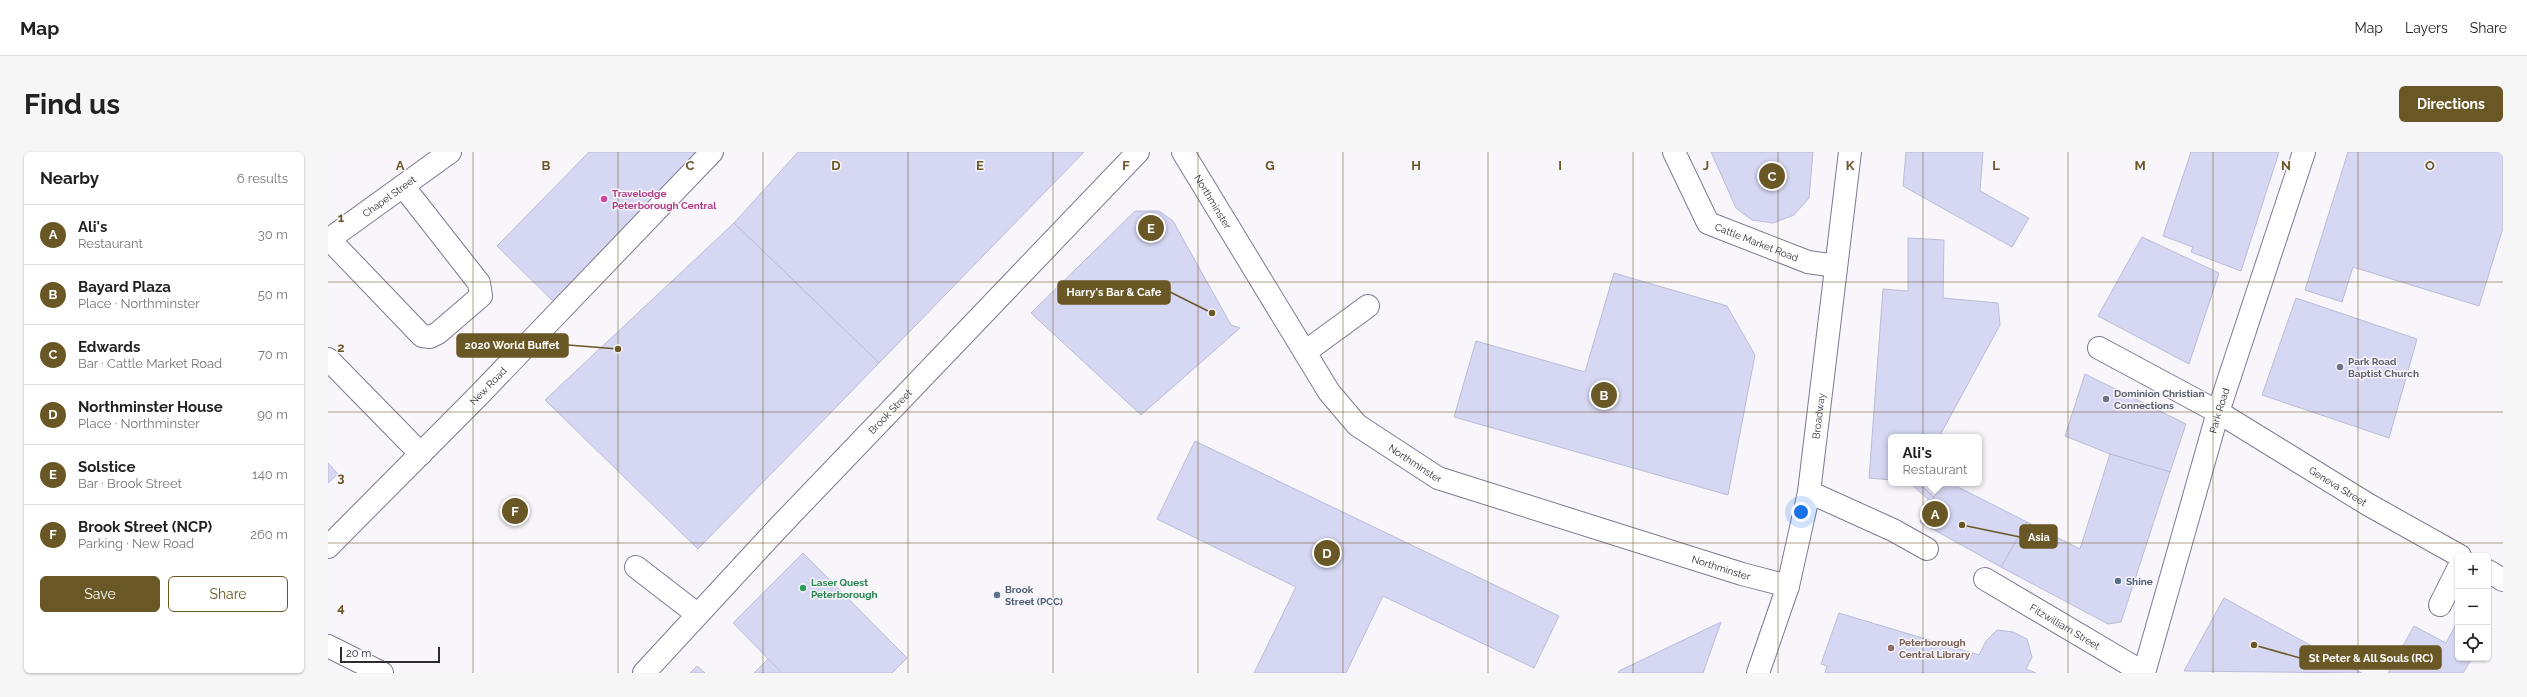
<!DOCTYPE html>
<meta charset="utf-8">
<style>
:root{--surface:#fff;--page:#f6f6f6;--text:#222;--muted:#767676;--line:#e0e0e0;--accent:#695725}
body{margin:0;font-family:Raleway,sans-serif;background:var(--page);color:var(--text)}
.controls{position:absolute;right:12px;bottom:12px;display:grid;overflow:hidden;border-radius:6px;box-shadow:0 1px 3px #0004}
.controls button{width:36px;height:36px;display:grid;place-items:center;padding:0;border:0;border-bottom:1px solid var(--line);background:var(--surface);color:var(--text);font:20px sans-serif}
.scale{position:absolute;left:12px;bottom:10px;width:100px;box-sizing:border-box;padding-left:4px;border:2px solid #2e2a34;border-top:0;font-size:11px;line-height:14px;white-space:nowrap;color:#2e2a34;-webkit-text-stroke:3px #f8f6fb;paint-order:stroke}
.you{position:absolute;left:1473px;top:360px;width:14px;height:14px;margin:-10px;border:3px solid #fff;border-radius:50%;background:#1a73e8;box-shadow:0 0 0 6px #1a73e833}
.badge{display:grid;place-items:center;width:26px;height:26px;border-radius:50%;background:var(--accent);color:#fff;font-size:13px;font-weight:700}
.pin{position:absolute;translate:-50% -50%;border:2px solid #fff;box-shadow:0 1px 4px #0006}
.popup{position:absolute;left:1560px;top:282px;width:94px;height:52px;box-sizing:border-box;display:grid;place-content:center;border-radius:6px;background:var(--surface);filter:drop-shadow(0 1px 3px #0005);font-size:13px;white-space:nowrap;color:var(--muted)}
.popup b{font-size:15px;color:var(--text)}
.popup::after{content:'';position:absolute;left:50%;top:100%;margin-left:-8px;border:8px solid transparent;border-top-color:var(--surface)}
.list{margin:0;padding:0;list-style:none}
h2{display:flex;justify-content:space-between;align-items:center;height:52px;margin:0;padding:0 16px;font-size:17px}
h2 small{font-size:13px;font-weight:400;color:var(--muted)}
.list li{display:grid;grid-template-columns:26px 1fr auto;gap:12px;align-items:center;box-sizing:border-box;height:60px;padding:0 16px;border-top:1px solid var(--line)}
.list b{display:block;font-size:15px;white-space:nowrap}
.list p{margin:0;font-size:13px;white-space:nowrap;color:var(--muted)}
.list em{font-size:13px;font-style:normal;color:var(--muted)}
.actions{display:flex;gap:8px;padding:12px 16px}
.actions a{flex:1;padding:9px 0;border:1px solid var(--accent);border-radius:6px;text-align:center;font-size:14px;color:var(--accent)}
.actions .main{background:var(--accent);color:#fff}
.icon{flex:none;width:22px;height:22px;fill:none;stroke:currentColor;stroke-width:2;stroke-linecap:round;stroke-linejoin:round}
.map{position:relative;flex:none;width:2175px;height:521px;overflow:hidden;border-radius:6px}
header{display:flex;align-items:center;gap:24px;box-sizing:border-box;height:56px;padding:0 20px;background:var(--surface);border-bottom:1px solid var(--line)}
header strong{font-size:19px}
nav{display:flex;gap:22px;margin-inline-start:auto;font-size:14px}
.intro{display:flex;align-items:center;justify-content:space-between;box-sizing:border-box;height:96px;padding:0 24px}
h1{margin:0;font-size:28px}
.button{padding:10px 18px;border-radius:6px;background:var(--accent);color:#fff;font-size:14px;font-weight:700}
main{display:flex;gap:24px;padding:0 24px}
aside{flex:1;background:var(--surface);border-radius:6px;box-shadow:0 1px 3px #0004}
.map>svg:first-child{display:block}
.building{fill:#d6d8f3;stroke:#babcd7}
.lines{fill:none;stroke-linecap:round;stroke-linejoin:round}
.minor-casing{stroke:#817890;stroke-width:24}
.minor{stroke:#fff;stroke-width:22}
.grid{fill:none;stroke:#695725;stroke-width:1;stroke-opacity:0.55}
.hotel-dot{fill:#d1479c;stroke:#f8f6fb;stroke-width:1.5}
.worship-dot{fill:#6b7280;stroke:#f8f6fb;stroke-width:1.5}
.service-dot{fill:#5c6f8a;stroke:#f8f6fb;stroke-width:1.5}
.leisure-dot{fill:#2e9e5b;stroke:#f8f6fb;stroke-width:1.5}
.education-dot{fill:#8d6e63;stroke:#f8f6fb;stroke-width:1.5}
.labels{text-anchor:middle;dominant-baseline:central;stroke-width:3;stroke-linejoin:round;paint-order:stroke}
.hotel-label{font-size:10px;font-weight:bold;fill:#b23c85;stroke:#f8f6fb;text-anchor:start}
.street-label{font-size:10px;fill:#2e2a34;stroke:#f8f6fb}
.worship-label{font-size:10px;font-weight:bold;fill:#5b616d;stroke:#f8f6fb;text-anchor:start}
.service-label{font-size:10px;font-weight:bold;fill:#4e5e75;stroke:#f8f6fb;text-anchor:start}
.leisure-label{font-size:10px;font-weight:bold;fill:#27864d;stroke:#f8f6fb;text-anchor:start}
.education-label{font-size:10px;font-weight:bold;fill:#785e54;stroke:#f8f6fb;text-anchor:start}
.grid-label{font-size:13px;text-anchor:middle;font-weight:bold;fill:#695725;stroke:#f8f6fb;stroke-width:3;stroke-linejoin:round;paint-order:stroke}
.leader{fill:none;stroke:#695725;stroke-width:1.5}
.callout-dot{fill:#695725;stroke:#f8f6fb;stroke-width:1.5}
.callout{fill:#695725;stroke:#695725;stroke-width:1.5}
.callout-label{font-size:11px;text-anchor:middle;font-weight:bold;fill:#fff}
</style>
<header>
<strong>Map</strong>
<nav><a>Map</a><a>Layers</a><a>Share</a></nav>
</header>
<div class="intro"><h1>Find us</h1><a class="button">Directions</a></div>
<main>
<aside>
<h2>Nearby<small>6 results</small></h2>
<ul class="list">
<li><span class="badge">A</span><div><b>Ali's</b><p>Restaurant</p></div><em>30 m</em></li>
<li><span class="badge">B</span><div><b>Bayard Plaza</b><p>Place · Northminster</p></div><em>50 m</em></li>
<li><span class="badge">C</span><div><b>Edwards</b><p>Bar · Cattle Market Road</p></div><em>70 m</em></li>
<li><span class="badge">D</span><div><b>Northminster House</b><p>Place · Northminster</p></div><em>90 m</em></li>
<li><span class="badge">E</span><div><b>Solstice</b><p>Bar · Brook Street</p></div><em>140 m</em></li>
<li><span class="badge">F</span><div><b>Brook Street (NCP)</b><p>Parking · New Road</p></div><em>260 m</em></li>
</ul>
<div class="actions"><a class="main">Save</a><a>Share</a></div>
</aside>
<div class="map">
<svg width="2175" height="521" viewBox="0 0 2175 521">
<rect width="100%" height="100%" fill="#f8f6fb"/>
<g class="building">
<path d="M 261,0 L 383,0 L 231,155 L 169,94 Z"/>
<path d="M 470,0 L 756,0 L 551,211 L 406,71 Z"/>
<path d="M 1383,0 L 1485,0 L 1481,46 L 1466,63 L 1445,71 L 1424,68 L 1408,56 Z"/>
<path d="M 1578,0 L 1655,0 L 1652,39 L 1701,66 L 1684,95 L 1575,34 Z"/>
<path d="M 1863,0 L 1951,0 L 1913,119 L 1863,100 L 1865,95 L 1835,84 Z"/>
<path d="M 2020,0 L 2175,0 L 2175,76 L 2151,154 L 2025,115 L 2014,150 L 1977,138 Z"/>
<path d="M 807,59 L 831,59 L 845,69 L 903,173 L 912,176 L 813,263 L 703,161 Z"/>
<path d="M 406,71 L 551,211 L 370,397 L 217,248 Z"/>
<path d="M 1814,85 L 1891,121 L 1861,212 L 1770,164 Z"/>
<path d="M 1580,86 L 1616,88 L 1615,146 L 1670,151 L 1672,173 L 1611,285 L 1563,285 L 1563,328 L 1541,326 L 1555,137 L 1580,139 Z"/>
<path d="M 1286,121 L 1399,154 L 1427,203 L 1400,343 L 1126,265 L 1148,189 L 1257,220 Z"/>
<path d="M 1968,146 L 2089,187 L 2061,286 L 1934,243 Z"/>
<path d="M 1757,222 L 1858,272 L 1842,320 L 1782,302 L 1737,284 Z"/>
<path d="M 867,289 L 1231,464 L 1206,516 L 1055,444 L 1018,521 L 926,521 L 968,435 L 829,367 Z"/>
<path d="M 1782,302 L 1842,320 L 1793,470 L 1780,472 L 1673,415 L 1699,370 L 1752,397 Z"/>
<path d="M 0,311 L 10,322 L 0,331 Z"/>
<path d="M 1582,331 L 1591,331 L 1606,345 L 1603,350 Z"/>
<path d="M 1622,331 L 1699,370 L 1673,415 L 1592,370 L 1612,334 Z"/>
<path d="M 475,401 L 579,506 L 564,521 L 454,521 L 405,471 Z"/>
<path d="M 1896,446 L 1934,467 L 2034,521 L 1856,519 Z"/>
<path d="M 1511,461 L 1651,503 L 1658,489 L 1669,478 L 1685,480 L 1699,487 L 1704,505 L 1698,517 L 1708,521 L 1497,521 L 1499,514 L 1493,512 Z"/>
<path d="M 2130,468 L 2130,506 L 2144,506 L 2135,521 L 2060,521 L 2086,474 L 2118,491 Z"/>
<path d="M 1393,470 L 1375,521 L 1290,521 L 1291,519 Z"/>
<path d="M 440,507 L 454,521 L 426,521 Z"/>
<path d="M 369,514 L 377,521 L 362,521 Z"/>
</g>
<g class="lines">
<defs>
<g id="minor">
<path id="s1" d="M 855,0 L 1001,240 L 1029,273 L 1110,326 L 1414,422 L 1460,434"/>
<path id="s2" d="M 1346,0 L 1380,71 L 1480,110 L 1508,114"/>
<path d="M 1,87 L 94,184 L 102,185 L 110,181 L 153,144 L 151,131 L 75,34"/>
<path id="s3" d="M 0,88 L 122,0"/>
<path id="s4" d="M 1771,196 L 1890,260 L 2041,353 L 2132,404"/>
<path d="M 977,200 L 1040,154"/>
<path d="M 0,207 L 93,302"/>
<path d="M 1481,340 L 1565,378 L 1599,397"/>
<path id="s5" d="M 0,395 L 151,243 L 384,0"/>
<path d="M 308,415 L 369,462"/>
<path d="M 2160,419 L 2175,428"/>
<path id="s6" d="M 1657,427 L 1816,521"/>
<path d="M 2112,453 L 2130,417"/>
<path d="M 0,494 L 54,521"/>
<path id="s7" d="M 316,521 L 450,376 L 810,0"/>
<path id="s8" d="M 1430,521 L 1460,434 L 1481,340 L 1522,0"/>
<path id="s9" d="M 1816,521 L 1890,260 L 1976,0"/>
</g>
</defs>
<use href="#minor" class="minor-casing"/>
<use href="#minor" class="minor"/>
</g>
<path class="grid" d="M 145,0 L 145,521M 290,0 L 290,521M 435,0 L 435,521M 580,0 L 580,521M 725,0 L 725,521M 870,0 L 870,521M 1015,0 L 1015,521M 1160,0 L 1160,521M 1305,0 L 1305,521M 1450,0 L 1450,521M 1595,0 L 1595,521M 1740,0 L 1740,521M 1885,0 L 1885,521M 2030,0 L 2030,521M 0,130 L 2175,130M 0,260 L 2175,260M 0,391 L 2175,391"/>
<circle class="hotel-dot" cx="276" cy="47" r="4"/>
<g class="worship-dot">
<circle cx="2012" cy="215" r="4"/>
<circle cx="1778" cy="247" r="4"/>
</g>
<g class="service-dot">
<circle cx="1790" cy="429" r="4"/>
<circle cx="669" cy="443" r="4"/>
</g>
<circle class="leisure-dot" cx="475" cy="436" r="4"/>
<circle class="education-dot" cx="1563" cy="496" r="4"/>
<g class="labels">
<g class="hotel-label">
<text x="284" y="41">Travelodge<tspan x="284" dy="12">Peterborough Central</tspan></text>
</g>
<g class="street-label">
<text stroke="none"><textPath href="#s3" startOffset="75">Chapel Street</textPath></text>
<text stroke="none"><textPath href="#s1" startOffset="58">Northminster</textPath></text>
<text stroke="none"><textPath href="#s2" startOffset="131">Cattle Market Road</textPath></text>
<text stroke="none"><textPath href="#s5" startOffset="227">New Road</textPath></text>
<text stroke="none"><textPath href="#s9" startOffset="273">Park Road</textPath></text>
<text stroke="none"><textPath href="#s7" startOffset="359">Brook Street</textPath></text>
<text stroke="none"><textPath href="#s8" startOffset="265">Broadway</textPath></text>
<text stroke="none"><textPath href="#s1" startOffset="394">Northminster</textPath></text>
<text stroke="none"><textPath href="#s4" startOffset="276">Geneva Street</textPath></text>
<text stroke="none"><textPath href="#s1" startOffset="718">Northminster</textPath></text>
<text stroke="none"><textPath href="#s6" startOffset="93">Fitzwilliam Street</textPath></text>
</g>
<g class="worship-label">
<text x="2020" y="209">Park Road<tspan x="2020" dy="12">Baptist Church</tspan></text>
<text x="1786" y="241">Dominion Christian<tspan x="1786" dy="12">Connections</tspan></text>
</g>
<g class="service-label">
<text x="1798" y="429">Shine</text>
<text x="677" y="437">Brook<tspan x="677" dy="12">Street (PCC)</tspan></text>
</g>
<g class="leisure-label">
<text x="483" y="430">Laser Quest<tspan x="483" dy="12">Peterborough</tspan></text>
</g>
<g class="education-label">
<text x="1571" y="490">Peterborough<tspan x="1571" dy="12">Central Library</tspan></text>
</g>
</g>
<g class="grid-label">
<text x="72" y="18">A</text>
<text x="218" y="18">B</text>
<text x="362" y="18">C</text>
<text x="508" y="18">D</text>
<text x="652" y="18">E</text>
<text x="798" y="18">F</text>
<text x="942" y="18">G</text>
<text x="1088" y="18">H</text>
<text x="1232" y="18">I</text>
<text x="1378" y="18">J</text>
<text x="1522" y="18">K</text>
<text x="1668" y="18">L</text>
<text x="1812" y="18">M</text>
<text x="1958" y="18">N</text>
<text x="2102" y="18">O</text>
<text x="13" y="70">1</text>
<text x="13" y="200">2</text>
<text x="13" y="330">3</text>
<text x="13" y="460">4</text>
</g>
<path class="leader" d="M884 161L842 140M290 197L240 193M1634 373L1692 385M1926 493L1972 506"/>
<g class="callout-dot">
<circle cx="884" cy="161" r="4"/>
<circle cx="290" cy="197" r="4"/>
<circle cx="1634" cy="373" r="4"/>
<circle cx="1926" cy="493" r="4"/>
</g>
<g class="callout">
<rect x="730" y="129" width="112" height="23" rx="4"/>
<rect x="129" y="182" width="111" height="23" rx="4"/>
<rect x="1692" y="373" width="37" height="23" rx="4"/>
<rect x="1972" y="494" width="141" height="23" rx="4"/>
</g>
<g class="callout-label">
<text x="786" y="144">Harry's Bar &amp; Cafe</text>
<text x="184" y="197">2020 World Buffet</text>
<text x="1711" y="389">Asia</text>
<text x="2043" y="510">St Peter &amp; All Souls (RC)</text>
</g>
</svg>
<div class="controls">
<button>+</button>
<button>−</button>
<button><svg class="icon" aria-label="locate" viewBox="0 0 24 24"><circle cx="12" cy="12" r="6"/><path d="M12 2v4M12 18v4M2 12h4M18 12h4"/></svg></button>
</div>
<div class="scale">20 m</div>
<div class="you"></div>
<div class="pin badge" style="left:1607px;top:362px">A</div>
<div class="popup"><b>Ali's</b>Restaurant</div>
<div class="pin badge" style="left:1276px;top:243px">B</div>
<div class="pin badge" style="left:1444px;top:24px">C</div>
<div class="pin badge" style="left:999px;top:401px">D</div>
<div class="pin badge" style="left:823px;top:76px">E</div>
<div class="pin badge" style="left:187px;top:359px">F</div>
</div>
</main>
